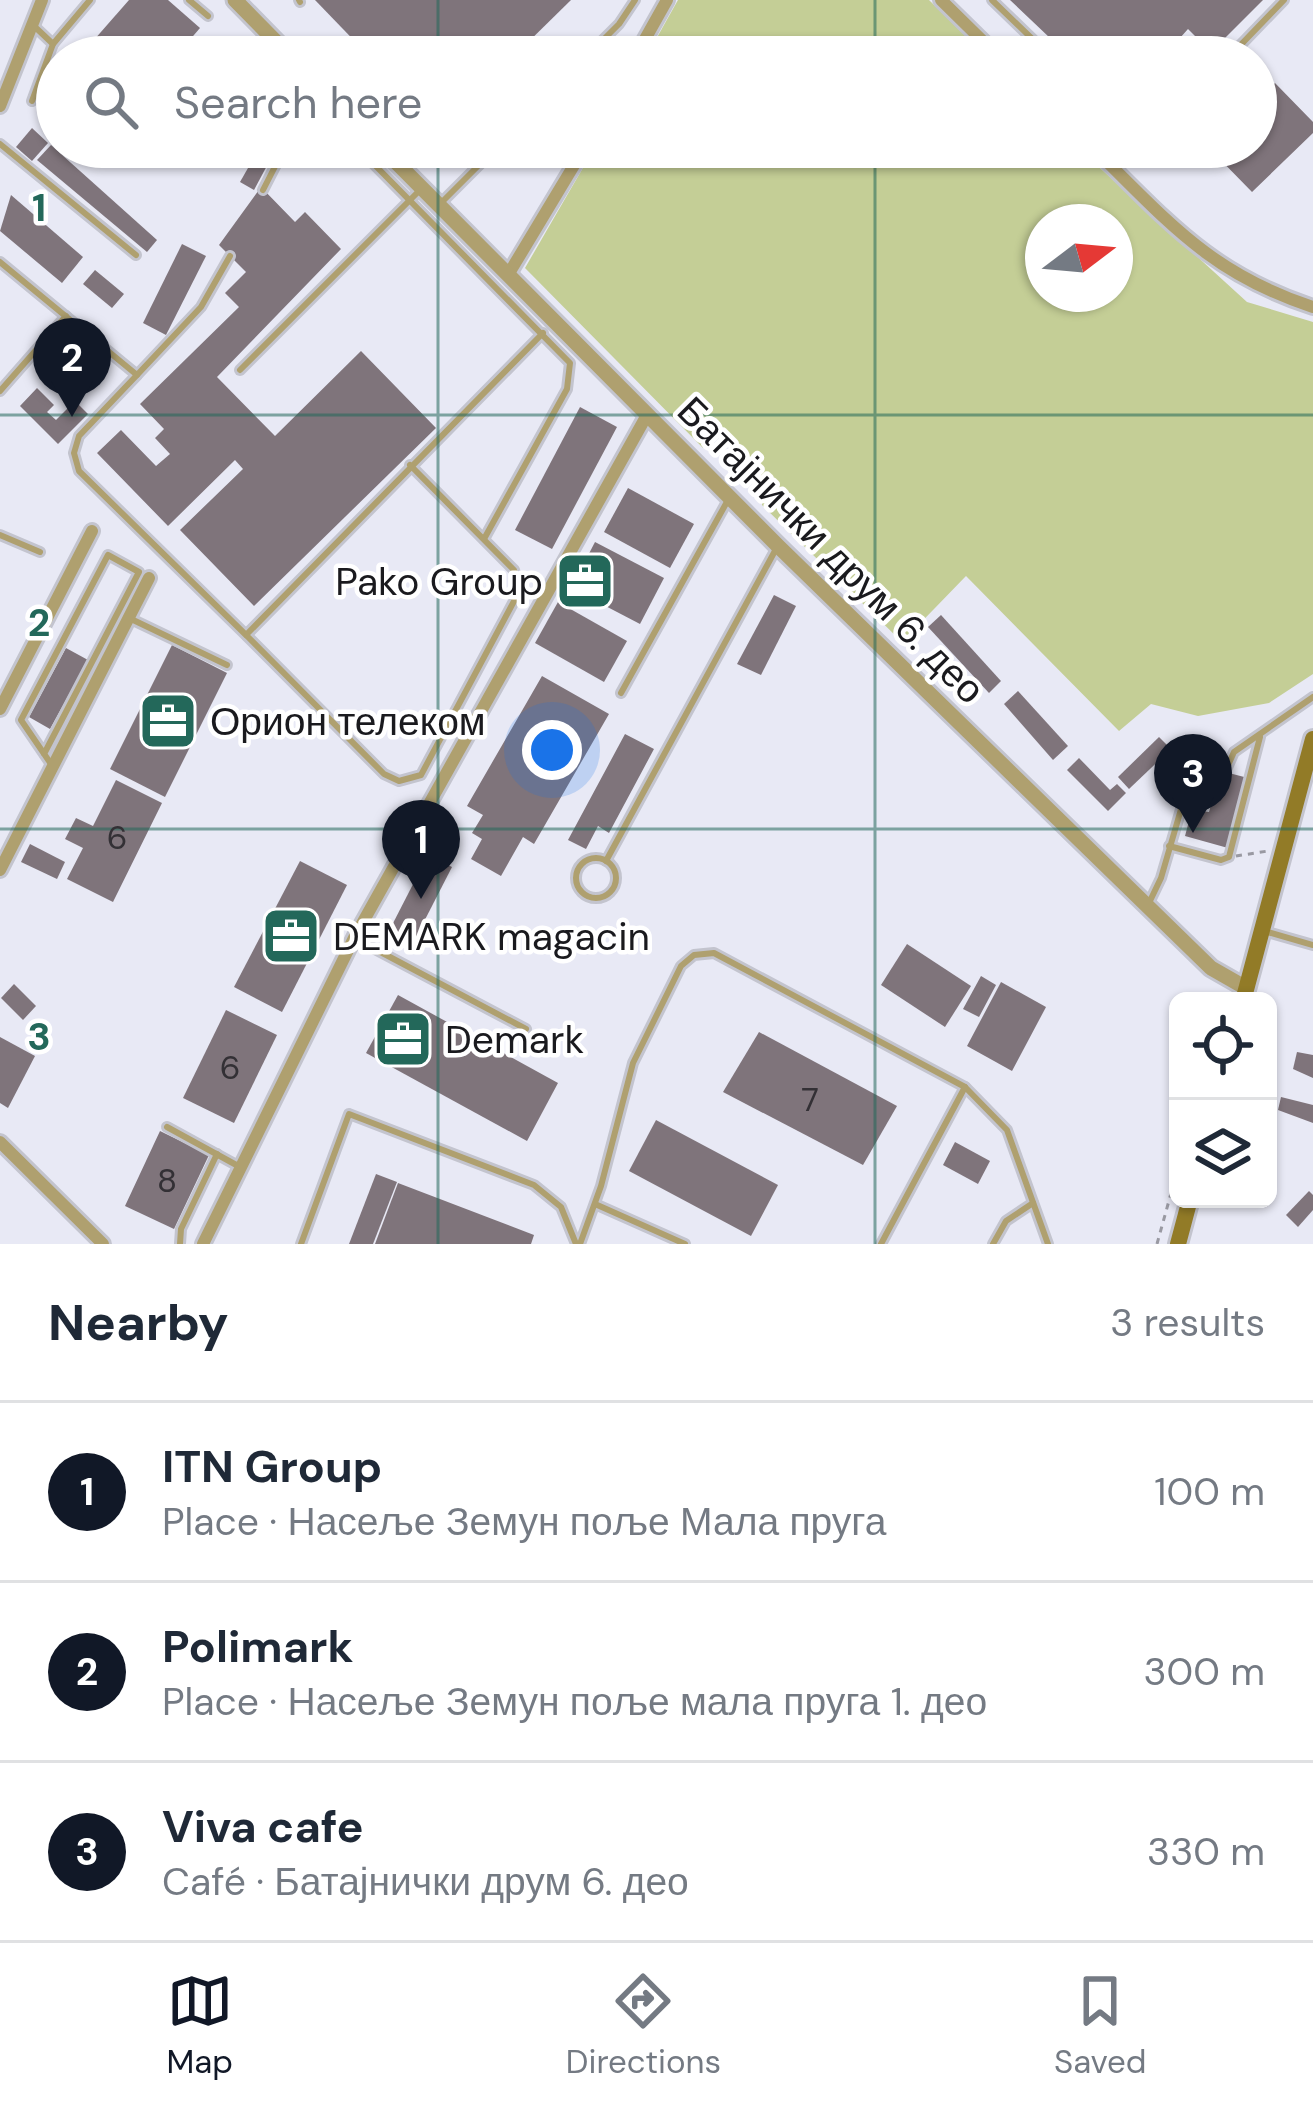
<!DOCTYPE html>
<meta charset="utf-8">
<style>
:root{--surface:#fff;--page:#f6f6f7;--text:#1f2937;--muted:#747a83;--line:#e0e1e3;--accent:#111827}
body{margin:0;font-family:"DM Sans",sans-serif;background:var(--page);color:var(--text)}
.controls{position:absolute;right:36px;bottom:36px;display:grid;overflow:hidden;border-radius:18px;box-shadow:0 3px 9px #0004}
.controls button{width:108px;height:108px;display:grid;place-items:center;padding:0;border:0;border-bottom:3px solid var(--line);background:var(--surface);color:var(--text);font:60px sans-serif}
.compass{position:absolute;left:1025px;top:204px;width:108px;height:108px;border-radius:50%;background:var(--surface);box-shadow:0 3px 9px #0004;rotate:74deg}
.you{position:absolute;left:552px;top:750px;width:42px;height:42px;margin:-30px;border:9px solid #fff;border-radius:50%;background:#1a73e8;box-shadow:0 0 0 18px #1a73e833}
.badge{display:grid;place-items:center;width:78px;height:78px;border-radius:50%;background:var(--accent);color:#fff;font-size:39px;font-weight:700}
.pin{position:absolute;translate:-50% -99px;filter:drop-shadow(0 3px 6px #0008)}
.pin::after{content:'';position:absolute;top:63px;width:42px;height:36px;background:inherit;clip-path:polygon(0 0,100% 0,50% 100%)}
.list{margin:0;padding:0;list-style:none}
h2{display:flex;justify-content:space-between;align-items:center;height:156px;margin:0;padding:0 48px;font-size:51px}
h2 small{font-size:39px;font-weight:400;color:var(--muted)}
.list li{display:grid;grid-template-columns:78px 1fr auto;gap:36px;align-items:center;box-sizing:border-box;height:180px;padding:0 48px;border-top:3px solid var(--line)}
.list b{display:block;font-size:45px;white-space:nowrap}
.list p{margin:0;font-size:39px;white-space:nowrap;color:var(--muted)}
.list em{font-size:39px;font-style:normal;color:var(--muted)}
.icon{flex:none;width:66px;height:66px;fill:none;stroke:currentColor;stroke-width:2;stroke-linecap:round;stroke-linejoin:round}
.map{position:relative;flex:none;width:1313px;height:1244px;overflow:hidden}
.search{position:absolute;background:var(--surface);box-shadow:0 3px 9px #0004;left:36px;right:36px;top:36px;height:132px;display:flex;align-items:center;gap:30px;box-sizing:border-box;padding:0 42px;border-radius:66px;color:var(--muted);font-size:45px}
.sheet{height:696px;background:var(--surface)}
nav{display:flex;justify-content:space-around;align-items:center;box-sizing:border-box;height:168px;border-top:3px solid var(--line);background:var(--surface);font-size:33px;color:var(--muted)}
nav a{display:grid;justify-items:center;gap:6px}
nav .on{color:var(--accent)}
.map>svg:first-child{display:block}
.green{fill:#c4ce96;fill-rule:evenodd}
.building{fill:#7f747b}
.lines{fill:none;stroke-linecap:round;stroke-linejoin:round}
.service-casing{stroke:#c3c4ce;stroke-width:12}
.minor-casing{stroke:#c3c4ce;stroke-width:18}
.tertiary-casing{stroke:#c3c4ce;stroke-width:21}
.secondary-casing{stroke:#c3c4ce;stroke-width:22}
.path{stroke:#9999a2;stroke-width:3;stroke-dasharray:6 6;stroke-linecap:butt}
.service{stroke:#afa06f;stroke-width:6}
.minor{stroke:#afa06f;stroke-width:12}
.tertiary{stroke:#afa06f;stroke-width:15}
.secondary{stroke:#927b27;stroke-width:16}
.grid{fill:none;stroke:#23685a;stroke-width:3;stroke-opacity:0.55}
.labels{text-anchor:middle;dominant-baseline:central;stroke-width:9;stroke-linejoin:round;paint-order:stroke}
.number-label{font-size:33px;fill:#333035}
.street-label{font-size:39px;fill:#1a1a1e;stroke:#fff}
.poi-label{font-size:39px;fill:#1a1a1e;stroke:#fff;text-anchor:start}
.grid-label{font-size:39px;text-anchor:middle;font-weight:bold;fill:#23685a;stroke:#fff;stroke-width:9;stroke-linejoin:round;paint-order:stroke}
</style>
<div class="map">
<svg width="1313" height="1244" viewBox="0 0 1313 1244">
<rect width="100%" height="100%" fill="#e8e9f5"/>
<g class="green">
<path d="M 678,0 L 929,0 L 987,57 L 646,57 Z"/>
<path d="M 595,147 L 1077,147 L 1247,302 L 1313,322 L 1313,674 L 1269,703 L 1198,716 L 1151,704 L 1119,731 L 966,576 L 902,642 L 762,505 L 761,470 L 725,430 L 703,448 L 525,268 ZM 1043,222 L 1115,222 L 1115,294 L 1043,294 Z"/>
</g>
<g class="building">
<path d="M 129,0 L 168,0 L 200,28 L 175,57 L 79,57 Z"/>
<path d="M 315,0 L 571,0 L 513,57 L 370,57 Z"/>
<path d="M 1010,0 L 1263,0 L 1211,52 L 1188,29 L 1163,57 L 1070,57 Z"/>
<path d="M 1275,83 L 1313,122 L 1313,133 L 1252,192 L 1208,147 L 1256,147 L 1256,101 Z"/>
<path d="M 32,128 L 48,143 L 32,161 L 16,147 Z"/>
<path d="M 51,145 L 157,240 L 147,252 L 37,160 Z"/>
<path d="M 260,147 L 277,147 L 254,190 L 240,182 Z"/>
<path d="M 261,187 L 295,222 L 305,212 L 341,249 L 217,377 L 275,436 L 361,351 L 436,428 L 254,606 L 180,530 L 243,469 L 235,460 L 168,526 L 97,453 L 121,430 L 156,466 L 170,454 L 155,438 L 164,429 L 140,404 L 239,307 L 225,293 L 246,272 L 219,245 Z"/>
<path d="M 11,195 L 83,257 L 62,283 L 0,231 Z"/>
<path d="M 182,244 L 206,256 L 166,335 L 143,323 Z"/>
<path d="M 95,270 L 124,294 L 112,308 L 83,284 Z"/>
<path d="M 37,388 L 54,405 L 47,412 L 56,420 L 75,401 L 88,414 L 58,444 L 20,406 Z"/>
<path d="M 580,407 L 617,427 L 552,549 L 515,530 Z"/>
<path d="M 628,488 L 694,524 L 670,568 L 604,532 Z"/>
<path d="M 595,542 L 664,578 L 640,624 L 571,588 Z"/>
<path d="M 774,595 L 796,606 L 761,675 L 737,664 Z"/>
<path d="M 558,602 L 627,641 L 604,682 L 535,643 Z"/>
<path d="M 941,615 L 1001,681 L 989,693 L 928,627 Z"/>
<path d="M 172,645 L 227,673 L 165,797 L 110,769 Z"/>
<path d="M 66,648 L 88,660 L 50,729 L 29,717 Z"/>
<path d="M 542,676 L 609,714 L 534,844 L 523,837 L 501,876 L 471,859 L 482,839 L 472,833 L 483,815 L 467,806 Z"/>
<path d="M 1018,691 L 1068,746 L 1053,760 L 1004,704 Z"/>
<path d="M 625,734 L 654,749 L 609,833 L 598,826 L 586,849 L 568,840 Z"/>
<path d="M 1159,737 L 1171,749 L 1129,789 L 1118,777 Z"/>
<path d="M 1079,758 L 1110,790 L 1117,784 L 1126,793 L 1108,811 L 1067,770 Z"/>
<path d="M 1206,767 L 1248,778 L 1228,848 L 1185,836 L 1192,810 L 1209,812 L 1215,791 L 1201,787 Z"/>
<path d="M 116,780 L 162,803 L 113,902 L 67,879 L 83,848 L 65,839 L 76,818 L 93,826 Z"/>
<path d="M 30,844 L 65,862 L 57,879 L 21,862 Z"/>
<path d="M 428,855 L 452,867 L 413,943 L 389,931 Z"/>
<path d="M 300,861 L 347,885 L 282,1012 L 234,987 Z"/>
<path d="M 907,944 L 971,986 L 945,1027 L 881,985 Z"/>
<path d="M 981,976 L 996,985 L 979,1017 L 963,1009 Z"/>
<path d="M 1001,982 L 1046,1007 L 1012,1071 L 967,1046 Z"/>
<path d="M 14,984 L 36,1006 L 23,1020 L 1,998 Z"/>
<path d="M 398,995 L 558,1083 L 527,1141 L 366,1053 Z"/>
<path d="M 226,1010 L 277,1035 L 234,1123 L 183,1098 Z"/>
<path d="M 759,1032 L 897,1106 L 863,1165 L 723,1092 Z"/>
<path d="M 0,1037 L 35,1056 L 8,1108 L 0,1103 Z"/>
<path d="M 1297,1052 L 1313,1055 L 1313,1078 L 1293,1069 Z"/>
<path d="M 1281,1097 L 1313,1105 L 1313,1123 L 1278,1110 Z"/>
<path d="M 656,1120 L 778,1185 L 751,1236 L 629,1171 Z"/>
<path d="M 160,1131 L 209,1155 L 174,1229 L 125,1206 Z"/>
<path d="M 955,1142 L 990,1161 L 978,1184 L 943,1165 Z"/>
<path d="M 376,1174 L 397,1182 L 373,1244 L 349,1244 Z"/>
<path d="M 398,1183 L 534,1235 L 531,1244 L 375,1244 Z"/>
<path d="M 1309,1191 L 1313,1195 L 1313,1210 L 1298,1227 L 1286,1215 Z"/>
</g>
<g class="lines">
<defs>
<g id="service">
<path d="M 189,0 L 208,16"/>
<path d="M 299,0 L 300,2"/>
<path d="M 992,0 L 1051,57"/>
<path d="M 34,26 L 53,44"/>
<path d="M 586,57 L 619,24 L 635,0"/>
<path d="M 1229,57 L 1284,0"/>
<path d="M 32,101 L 53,44 L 90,0"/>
<path d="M 0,144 L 136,255"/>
<path d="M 357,147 L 570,363 L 567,389 L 484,539"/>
<path d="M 263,190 L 285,147"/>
<path d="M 441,203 L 497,147"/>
<path d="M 0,262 L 137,375 L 201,307 L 230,256"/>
<path d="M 240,370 L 419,191"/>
<path d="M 137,375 L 79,436 L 74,453 L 79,471 L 246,635 L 543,333"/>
<path d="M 0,391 L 66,316"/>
<path d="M 0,535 L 40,552"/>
<path d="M 129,618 L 227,665"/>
<path d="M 247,636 L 384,774 L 399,781 L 421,775 L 520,590 L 514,570 L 410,465"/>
<path d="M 621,693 L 728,500"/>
<path d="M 44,754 L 139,572 L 108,555 L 21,720 L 51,764"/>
<path d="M 1225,772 L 1234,752 L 1313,697"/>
<path d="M 1169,846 L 1221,860 L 1229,857 L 1260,737"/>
<circle cx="596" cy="878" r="20"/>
<path d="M 606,861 L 776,549"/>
<path d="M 1148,905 L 1161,878 L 1184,799 L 1210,790"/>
<path d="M 1264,931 L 1313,945"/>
<path d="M 354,938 L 526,1029"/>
<path d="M 167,1127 L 240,1167"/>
<path d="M 595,1204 L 685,1244"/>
<path d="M 180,1244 L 181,1229 L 217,1154"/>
<path d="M 301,1244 L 349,1114 L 534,1185 L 561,1207 L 576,1244"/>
<path d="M 580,1244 L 601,1186 L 633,1063 L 681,966 L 694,955 L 714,953 L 965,1087 L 1007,1130 L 1048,1244"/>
<path d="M 881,1244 L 965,1087"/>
<path d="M 993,1244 L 1006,1221 L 1033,1203"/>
</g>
<g id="minor">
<path d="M 941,0 L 999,57"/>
<path d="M 635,57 L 667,0"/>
<path d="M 0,106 L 42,0"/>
<path d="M 1092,147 C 1167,220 1209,273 1313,307"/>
<path d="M 508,275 L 585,147"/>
<path d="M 0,709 L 92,531"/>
<path d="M 0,870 L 149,578"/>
<path d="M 0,1142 L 103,1244"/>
<path d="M 203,1244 L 354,938 L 647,415"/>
</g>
<g id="tertiary">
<path d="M 235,0 L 291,57"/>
<path d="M 381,147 L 778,546 L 1211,968 L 1246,988"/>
</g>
<g id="secondary">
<path d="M 1243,1001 L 1313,739"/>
<path d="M 1178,1244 L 1190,1199"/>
</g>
</defs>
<use href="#service" class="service-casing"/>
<use href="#minor" class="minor-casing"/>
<use href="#tertiary" class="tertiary-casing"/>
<use href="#secondary" class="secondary-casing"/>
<g class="path">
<path d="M 1236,856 L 1268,851"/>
<path d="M 1157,1244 L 1178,1168"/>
</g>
<use href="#service" class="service"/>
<use href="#minor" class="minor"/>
<use href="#tertiary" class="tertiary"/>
<use href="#secondary" class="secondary"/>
</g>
<path class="grid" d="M 438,0 L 438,57M 875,0 L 875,57M 438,147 L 438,1244M 875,147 L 875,1244M 0,415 L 1313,415M 0,829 L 1313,829"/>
<defs>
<symbol id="office-square" viewBox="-11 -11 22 22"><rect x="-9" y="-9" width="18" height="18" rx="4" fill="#23685a" stroke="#fff"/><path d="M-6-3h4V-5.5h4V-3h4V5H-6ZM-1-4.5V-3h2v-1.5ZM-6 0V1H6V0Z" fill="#fff"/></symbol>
</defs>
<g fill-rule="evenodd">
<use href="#office-square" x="552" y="548" width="66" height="66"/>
<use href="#office-square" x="135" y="688" width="66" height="66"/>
<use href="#office-square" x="258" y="903" width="66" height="66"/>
<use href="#office-square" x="370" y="1006" width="66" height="66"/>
</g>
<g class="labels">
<g class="number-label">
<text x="117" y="837">6</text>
<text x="230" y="1067">6</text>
<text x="810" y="1099">7</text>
<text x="167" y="1180">8</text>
</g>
<g class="street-label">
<text transform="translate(831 550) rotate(45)">Батајнички друм 6. део</text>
</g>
<g class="poi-label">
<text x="543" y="581" text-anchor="end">Pako Group</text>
<text x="210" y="721">Орион телеком</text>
<text x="333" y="936">DEMARK magacin</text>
<text x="445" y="1039">Demark</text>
</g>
</g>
<g class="grid-label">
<text x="39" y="221">1</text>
<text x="39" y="636">2</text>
<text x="39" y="1050">3</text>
</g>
</svg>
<div class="controls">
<button><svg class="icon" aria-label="locate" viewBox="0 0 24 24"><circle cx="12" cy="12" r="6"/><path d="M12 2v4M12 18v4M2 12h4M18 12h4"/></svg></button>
<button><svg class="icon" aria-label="layers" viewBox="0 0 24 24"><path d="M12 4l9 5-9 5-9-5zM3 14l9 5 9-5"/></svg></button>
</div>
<svg class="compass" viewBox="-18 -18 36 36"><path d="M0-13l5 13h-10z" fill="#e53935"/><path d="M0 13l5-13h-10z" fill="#747a83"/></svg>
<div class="you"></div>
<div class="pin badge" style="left:421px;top:899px">1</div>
<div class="pin badge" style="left:72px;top:417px">2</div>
<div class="pin badge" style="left:1193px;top:833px">3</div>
<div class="search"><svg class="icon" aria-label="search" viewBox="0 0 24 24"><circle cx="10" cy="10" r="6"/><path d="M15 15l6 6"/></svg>Search here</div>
</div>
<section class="sheet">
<h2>Nearby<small>3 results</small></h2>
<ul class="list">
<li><span class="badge">1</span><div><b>ITN Group</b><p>Place · Насеље Земун поље Мала пруга</p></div><em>100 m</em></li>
<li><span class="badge">2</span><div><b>Polimark</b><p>Place · Насеље Земун поље мала пруга 1. део</p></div><em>300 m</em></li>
<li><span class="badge">3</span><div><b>Viva cafe</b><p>Café · Батајнички друм 6. део</p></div><em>330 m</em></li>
</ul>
</section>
<nav>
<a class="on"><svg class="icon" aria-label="map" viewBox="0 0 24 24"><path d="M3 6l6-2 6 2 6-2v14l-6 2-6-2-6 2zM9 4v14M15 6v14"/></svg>Map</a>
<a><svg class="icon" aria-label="directions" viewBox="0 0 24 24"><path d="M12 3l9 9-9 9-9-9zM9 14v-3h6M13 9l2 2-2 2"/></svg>Directions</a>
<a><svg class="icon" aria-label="saved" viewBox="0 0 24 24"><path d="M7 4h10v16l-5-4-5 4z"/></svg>Saved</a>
</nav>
